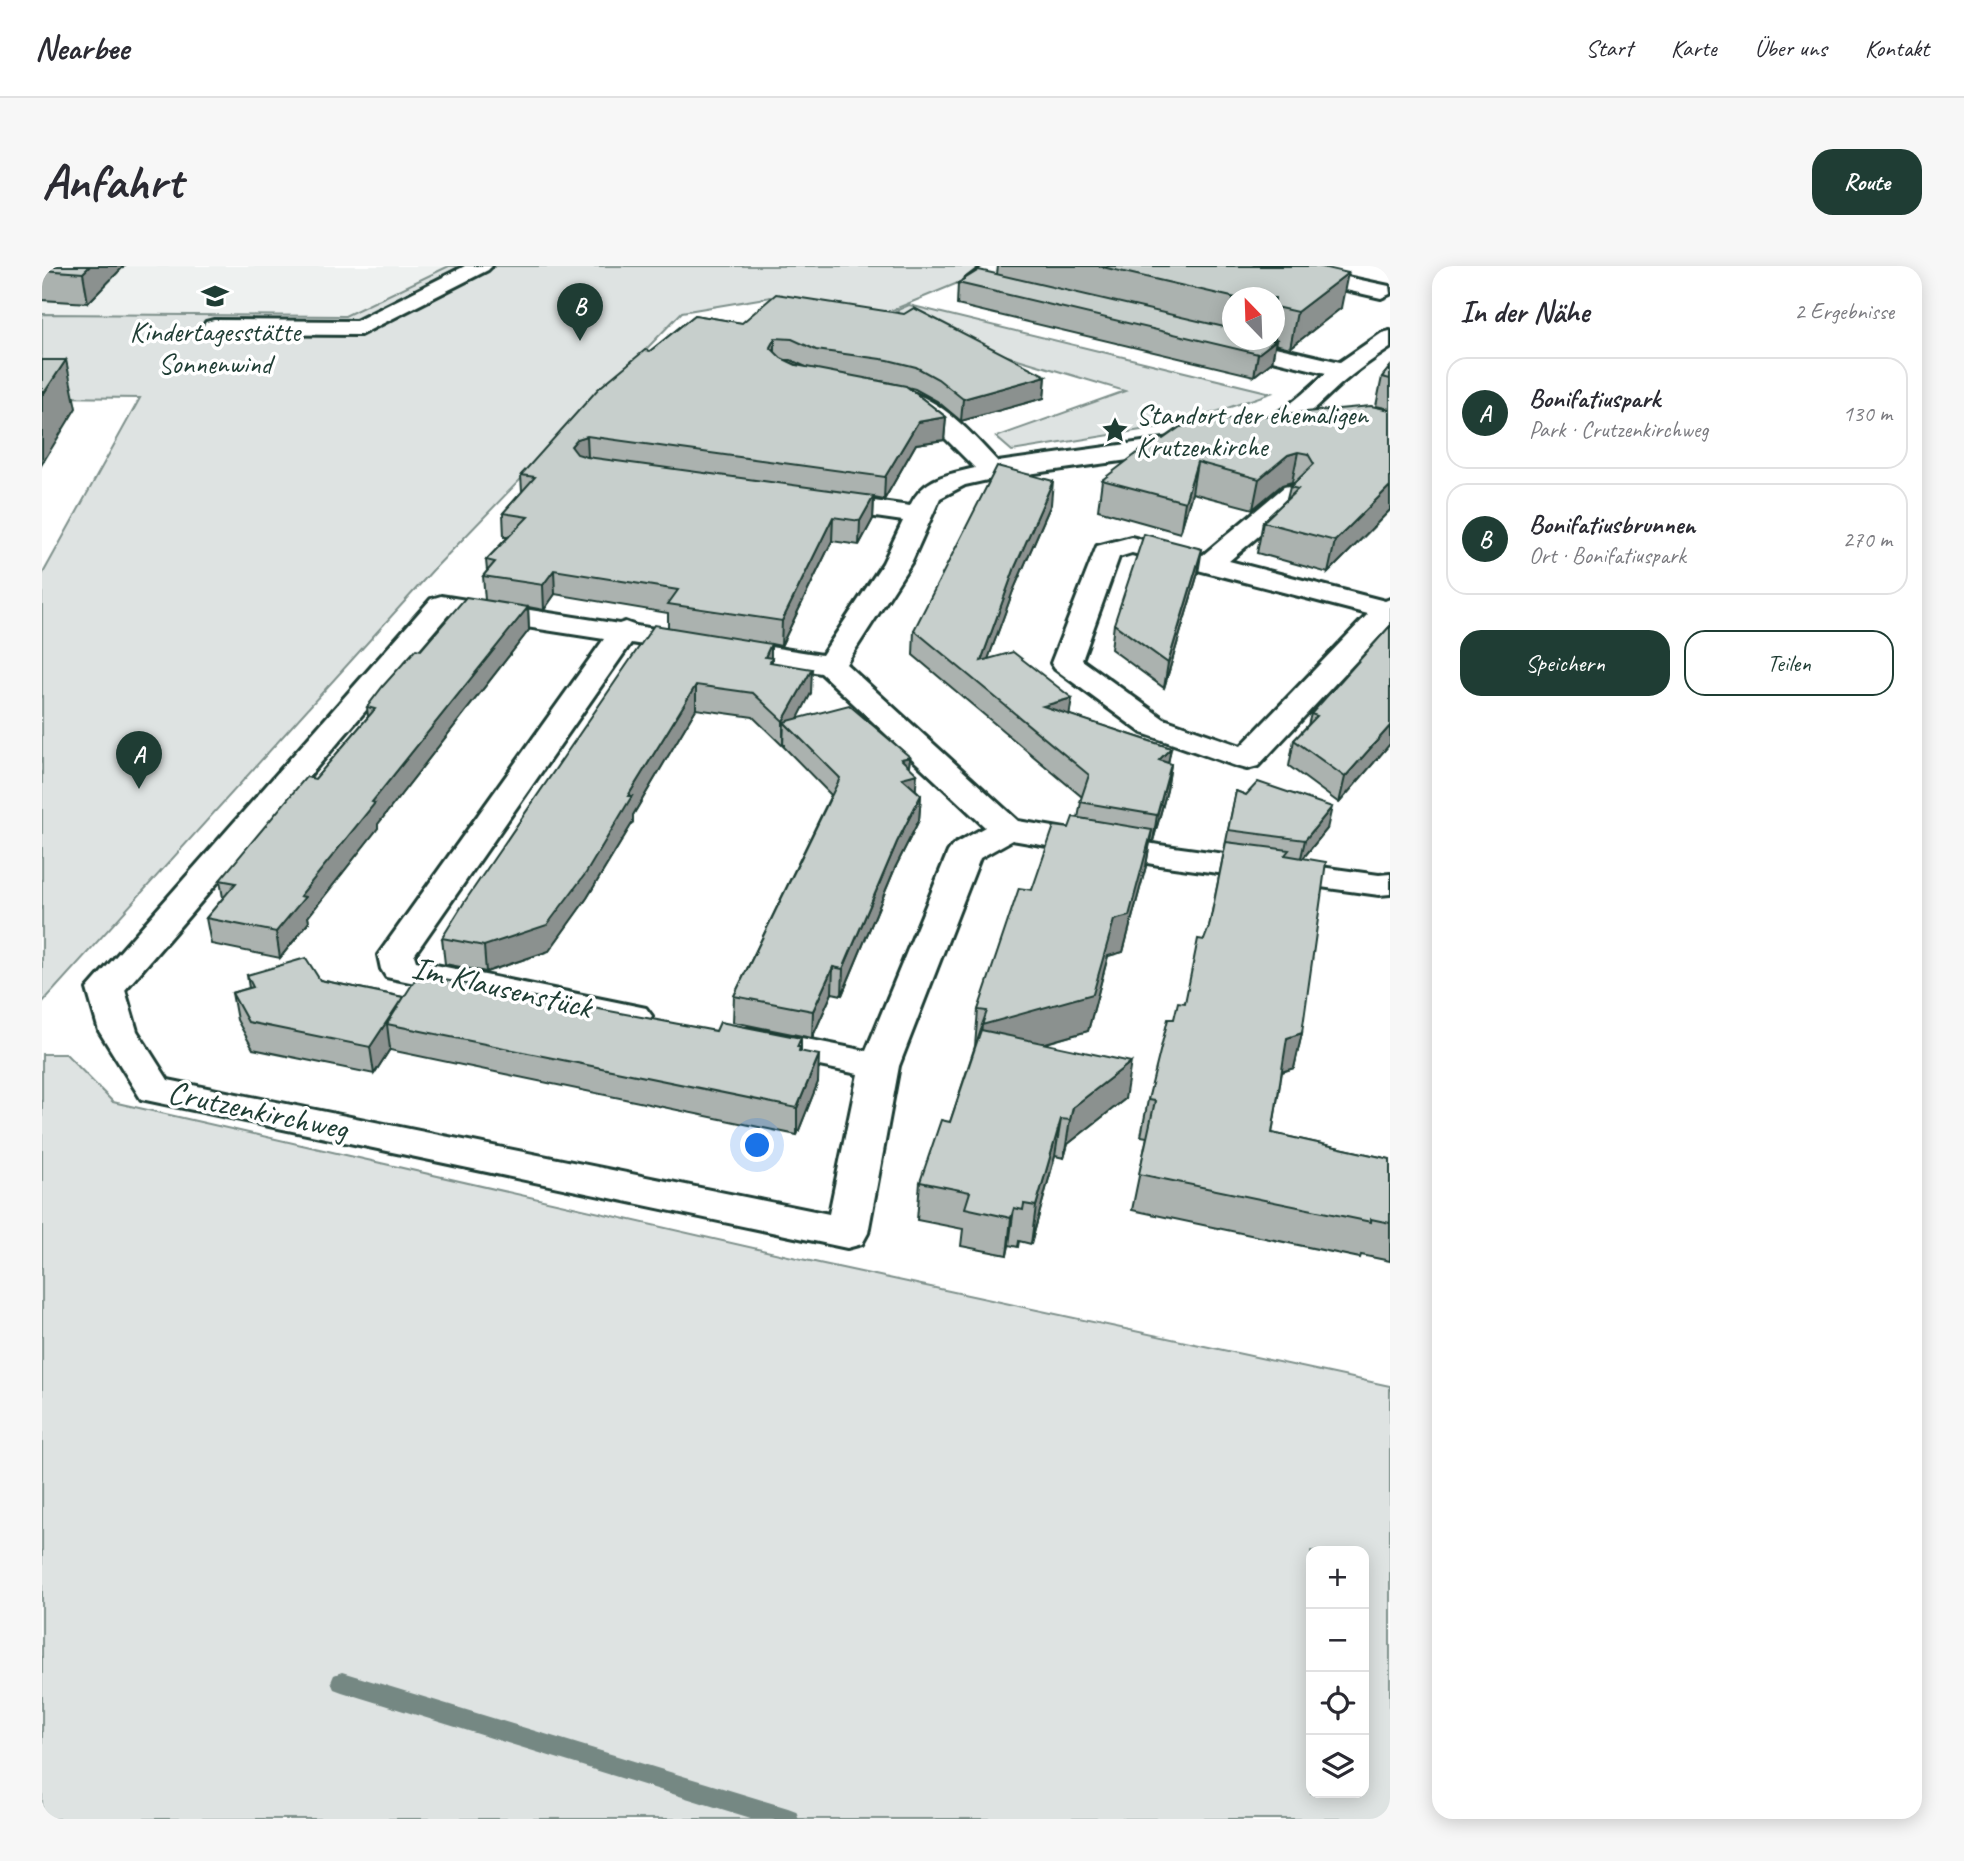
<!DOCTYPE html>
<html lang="de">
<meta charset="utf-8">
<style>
:root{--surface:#fff;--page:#f7f7f7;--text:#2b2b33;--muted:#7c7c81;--line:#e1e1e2;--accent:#1f3d34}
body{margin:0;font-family:Caveat,sans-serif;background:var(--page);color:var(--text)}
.controls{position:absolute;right:21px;bottom:21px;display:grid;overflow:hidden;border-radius:14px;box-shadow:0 4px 18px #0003}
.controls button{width:63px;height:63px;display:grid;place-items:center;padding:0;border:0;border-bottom:2px solid var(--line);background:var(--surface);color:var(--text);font:35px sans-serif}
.compass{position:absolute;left:1180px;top:21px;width:63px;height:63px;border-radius:50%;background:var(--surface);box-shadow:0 4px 18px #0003;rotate:337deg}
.you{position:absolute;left:716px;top:880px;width:24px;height:24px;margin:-18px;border:5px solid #fff;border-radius:50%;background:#1a73e8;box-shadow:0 0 0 10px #1a73e833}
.badge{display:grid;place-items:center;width:46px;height:46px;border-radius:50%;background:var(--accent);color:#fff;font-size:23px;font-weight:700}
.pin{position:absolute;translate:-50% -58px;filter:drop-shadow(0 2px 4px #0008)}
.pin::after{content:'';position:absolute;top:37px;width:24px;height:21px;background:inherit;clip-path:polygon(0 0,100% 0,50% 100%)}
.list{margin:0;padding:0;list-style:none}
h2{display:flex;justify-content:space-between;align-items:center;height:91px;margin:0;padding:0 28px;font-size:30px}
h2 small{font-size:23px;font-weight:400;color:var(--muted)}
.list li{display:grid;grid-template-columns:46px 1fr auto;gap:21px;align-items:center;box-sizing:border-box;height:112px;margin:0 14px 14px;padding:0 14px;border:2px solid var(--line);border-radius:21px}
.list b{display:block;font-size:26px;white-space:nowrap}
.list p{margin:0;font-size:23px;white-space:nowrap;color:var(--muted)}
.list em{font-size:23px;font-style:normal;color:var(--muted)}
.actions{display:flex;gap:14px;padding:21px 28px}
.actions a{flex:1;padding:16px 0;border:2px solid var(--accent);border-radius:21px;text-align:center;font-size:24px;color:var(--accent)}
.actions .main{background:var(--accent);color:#fff}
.icon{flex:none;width:38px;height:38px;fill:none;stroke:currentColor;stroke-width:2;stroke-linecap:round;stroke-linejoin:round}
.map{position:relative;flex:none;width:1348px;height:1553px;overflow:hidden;border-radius:21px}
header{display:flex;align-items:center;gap:42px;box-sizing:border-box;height:98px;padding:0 35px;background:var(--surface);border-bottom:2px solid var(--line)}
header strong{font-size:33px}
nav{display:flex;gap:38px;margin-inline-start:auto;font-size:24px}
.intro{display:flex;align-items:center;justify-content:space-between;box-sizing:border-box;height:168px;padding:0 42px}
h1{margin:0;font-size:49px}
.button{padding:18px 32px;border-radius:21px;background:var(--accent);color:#fff;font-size:24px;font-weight:700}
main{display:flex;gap:42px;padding:0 42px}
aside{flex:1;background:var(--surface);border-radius:21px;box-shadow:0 4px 18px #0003}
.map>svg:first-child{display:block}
.built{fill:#eef1f0}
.green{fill:#dee3e2;stroke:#7e908b;stroke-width:2;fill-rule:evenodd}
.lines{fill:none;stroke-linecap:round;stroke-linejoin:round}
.stream{fill:#758883;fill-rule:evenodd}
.minor-casing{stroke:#1f3d34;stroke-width:6}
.minor{fill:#fff;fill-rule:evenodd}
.wall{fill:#abb2af;stroke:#1f3d34;stroke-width:2;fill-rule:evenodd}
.shaded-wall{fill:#8b918f;stroke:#1f3d34;stroke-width:2}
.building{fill:#c7cfcc;stroke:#1f3d34;stroke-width:2}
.labels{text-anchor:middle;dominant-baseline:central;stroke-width:7;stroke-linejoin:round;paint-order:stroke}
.far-poi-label{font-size:28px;fill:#1f3d34;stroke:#fff}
.street-label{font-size:33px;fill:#1f3d34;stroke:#fff}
</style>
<header>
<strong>Nearbee</strong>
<nav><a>Start</a><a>Karte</a><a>Über uns</a><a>Kontakt</a></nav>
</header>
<div class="intro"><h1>Anfahrt</h1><a class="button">Route</a></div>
<main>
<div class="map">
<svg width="1348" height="1553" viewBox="0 0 1348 1553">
<rect width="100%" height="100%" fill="#fff"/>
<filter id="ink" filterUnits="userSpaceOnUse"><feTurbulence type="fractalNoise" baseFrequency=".0143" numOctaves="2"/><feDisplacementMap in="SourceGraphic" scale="14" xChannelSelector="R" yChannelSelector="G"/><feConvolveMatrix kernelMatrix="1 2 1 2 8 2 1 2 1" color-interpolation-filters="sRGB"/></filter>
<g filter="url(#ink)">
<path class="built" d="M 0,0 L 407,0 L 303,50 L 0,48 Z"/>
<g class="green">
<path d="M 407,0 L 945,0 L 923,14 L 841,48 L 729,31 L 640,46 L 391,304 L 0,737 L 0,309 L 98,132 L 0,131 L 0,48 L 303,50 Z"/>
<path d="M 867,39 L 1229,127 L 1142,157 L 970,185 L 954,171 L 1083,125 L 855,57 L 849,47 Z"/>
<path d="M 0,788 L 24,788 L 71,836 L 777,997 L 1348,1120 L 1348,1553 L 0,1553 ZM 1269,1285 L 1322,1285 L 1322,1527 L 1269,1527 Z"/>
</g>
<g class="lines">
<path class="stream" d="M 300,1406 L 746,1542 L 754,1545 L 757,1553 L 712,1553 L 300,1426 L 292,1423 L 289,1416 L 292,1409 Z"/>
<defs>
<g id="minor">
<path d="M 423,0 L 450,0 L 446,4 L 318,69 L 172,68 L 164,66 L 161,61 L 164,56 L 172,54 L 314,55 Z"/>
<path d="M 942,0 L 967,0 L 941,20 L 925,20 L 922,15 Z"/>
<path d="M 1213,0 L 1253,0 L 1347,20 L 1348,28 L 1339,32 L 1217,4 Z"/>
<path d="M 1348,65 L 1348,82 C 1331,93 1314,105 1299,118 C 1273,141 1241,181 1201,171 L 1198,166 L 1201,161 C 1237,152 1257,131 1284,107 L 1173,80 L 1170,75 L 1173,70 L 1181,68 L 1190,70 L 1190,74 L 1203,74 L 1298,96 L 1340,67 Z"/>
<path d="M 861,124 C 901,134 929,167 956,196 L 1151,169 L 1160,172 L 1164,177 L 1160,182 L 1151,185 L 950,213 L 923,219 L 898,232 L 869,297 L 804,398 L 976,555 L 1117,579 L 1337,609 L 1348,608 L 1348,628 L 1337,629 L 1117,599 L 970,574 L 938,592 L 857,800 L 826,967 L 820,978 L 805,982 L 99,833 L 57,765 L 45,723 L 389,333 L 399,330 L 577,358 L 583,356 L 594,360 L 780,389 L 841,297 L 861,255 L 771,242 L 767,236 L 771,230 L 780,228 L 868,240 C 881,212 904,209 933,202 L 889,158 L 852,136 L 849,131 L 852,126 ZM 406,349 L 562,373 L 336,689 L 339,703 L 344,711 L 591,762 L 604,758 L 610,750 L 604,742 L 374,695 L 372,689 L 589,377 L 779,407 L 943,561 L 911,579 L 906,586 L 824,785 L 709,762 L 695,765 L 690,774 L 695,783 L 816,808 L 787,948 L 126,814 L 95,765 L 83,724 Z"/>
<path d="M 1251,219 L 1260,221 L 1264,227 L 1260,233 L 1187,295 L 1343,335 L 1348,333 L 1348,359 L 1216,500 L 1205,503 L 1194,500 L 1100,467 L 1013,403 L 1009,397 L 1055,280 L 1089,271 L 1161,289 L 1242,221 ZM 1090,287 L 1326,348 L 1199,480 L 1122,453 L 1040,394 L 1077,291 Z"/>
</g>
</defs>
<use href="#minor" class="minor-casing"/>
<use href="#minor" class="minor"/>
</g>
<g class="wall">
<path d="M 0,0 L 82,0 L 46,37 L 0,34 Z"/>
<path d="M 956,0 L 1276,0 L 1299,42 L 1248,82 L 1233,78 L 1230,96 L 1212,110 L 915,39 L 916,17 L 955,8 ZM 1191,32 L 1233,32 L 1233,74 L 1191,74 Z"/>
<path d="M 653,49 L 1004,110 L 1002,132 L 919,155 L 895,135 L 873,123 L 865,121 L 904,151 L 902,174 L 874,178 L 842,234 L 832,232 L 831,253 L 817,279 L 790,275 L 739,380 L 729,378 L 729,392 L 730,397 L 769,427 L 755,453 L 868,491 L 867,500 L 874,524 L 879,529 L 877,554 L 853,602 L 800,729 L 790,727 L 770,772 L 691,756 L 692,730 L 789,529 L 742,481 L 742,478 L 741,480 L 711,451 L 654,443 L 591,549 L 591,556 L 545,632 L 507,685 L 444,706 L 403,698 L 400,672 L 626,362 L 626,347 L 513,328 L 502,344 L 486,341 L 487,364 L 336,558 L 336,562 L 266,651 L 267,656 L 238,692 L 169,678 L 164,652 L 181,632 L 178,614 L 273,513 L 326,451 L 325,441 L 379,384 L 443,334 L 441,310 L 445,305 L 444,294 L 466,271 L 462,271 L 461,247 L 480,226 L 479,209 L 608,85 ZM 743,94 L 749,94 L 764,101 L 754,99 ZM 825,113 L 845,116 L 860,120 Z"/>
<path d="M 1348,101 L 1348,143 L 1334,140 L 1340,111 Z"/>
<path d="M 1348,144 L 1348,244 L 1286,307 L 1215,287 L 1221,256 L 1245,233 L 1248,221 L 1252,217 L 1240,219 L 1211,243 L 1150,227 L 1138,267 L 1056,244 L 1060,214 L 1121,173 Z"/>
<path d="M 1009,238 L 971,325 L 946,393 L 1030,432 L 1027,449 L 1129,482 L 1126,497 L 1129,498 L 1125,524 L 1111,575 L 1108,575 L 1104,600 L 1081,686 L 1066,690 L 1046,765 L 1001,778 L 1083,833 L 1026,878 L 1022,892 L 1013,890 L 989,978 L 977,975 L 976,981 L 967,979 L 965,989 L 919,980 L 921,963 L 875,954 L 878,916 L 908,856 L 933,780 L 936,744 L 990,624 L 1027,562 L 1036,552 L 1040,531 L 871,389 L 872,364 Z"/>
<path d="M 1156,307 L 1122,422 L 1069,383 L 1072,358 Z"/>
<path d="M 1348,360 L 1348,478 L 1297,537 L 1247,500 L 1252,474 L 1266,459 L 1269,448 Z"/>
<path d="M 1194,525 L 1285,563 L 1261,592 L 1260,767 L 1252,802 L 1240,806 L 1230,867 L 1348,893 L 1348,995 L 1319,989 L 1318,992 L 1090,944 L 1105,871 L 1099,870 L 1106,834 L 1132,753 L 1143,737 L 1167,661 Z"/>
<path d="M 205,709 L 278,714 L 361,731 L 674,765 L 759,772 L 759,785 L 776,816 L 755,869 L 348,784 L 348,783 L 332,808 L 211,783 L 195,754 L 190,727 L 207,722 Z"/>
</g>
<g class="shaded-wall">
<path d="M 48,0 L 82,0 L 46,37 L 41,7 Z"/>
<path d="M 1306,7 L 1299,42 L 1248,82 L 1255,46 Z"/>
<path d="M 733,72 L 733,93 L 728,81 Z"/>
<path d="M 1234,74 L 1230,96 L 1212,110 L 1216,88 Z"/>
<path d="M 24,94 L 34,142 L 0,198 L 0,130 Z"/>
<path d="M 1004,110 L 1002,132 L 919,155 L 921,133 Z"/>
<path d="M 904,151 L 902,174 L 874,178 L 842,234 L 843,211 L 876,156 Z"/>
<path d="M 545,170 L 546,192 L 536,196 L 529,180 L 535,173 Z"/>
<path d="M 1256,186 L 1250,216 L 1240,219 L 1211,243 L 1217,213 L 1246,189 Z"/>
<path d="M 1155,196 L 1150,227 L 1138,267 L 1143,236 Z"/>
<path d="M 1011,215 L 1009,238 L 971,325 L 937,418 L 939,395 L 973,301 Z"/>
<path d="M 1348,220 L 1348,244 L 1286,307 L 1293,275 Z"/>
<path d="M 832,230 L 831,253 L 817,279 L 818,255 Z"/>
<path d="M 791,251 L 790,275 L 739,380 L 740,355 Z"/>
<path d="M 1160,283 L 1156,307 L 1122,422 L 1126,397 Z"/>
<path d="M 512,304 L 513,328 L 502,344 L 501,319 Z"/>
<path d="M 486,341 L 487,364 L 336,558 L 336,562 L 266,651 L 267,656 L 238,692 L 234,666 L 258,630 L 330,536 Z"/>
<path d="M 729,378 L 729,394 L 730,392 L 730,416 L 723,391 Z"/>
<path d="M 770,403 L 769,427 L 750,464 L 742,456 L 741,480 L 741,455 Z"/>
<path d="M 654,419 L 654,443 L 591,549 L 591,556 L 545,632 L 507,685 L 444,706 L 442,680 L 586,530 Z"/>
<path d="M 1030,432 L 1026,457 L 1001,440 Z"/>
<path d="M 1348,460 L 1348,478 L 1297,537 L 1303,511 Z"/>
<path d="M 1129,482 L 1124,508 L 1117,494 Z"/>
<path d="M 868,491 L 866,510 L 875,508 L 873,532 L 858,536 L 859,493 Z"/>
<path d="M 1129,498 L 1125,524 L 1111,575 L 1115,549 Z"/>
<path d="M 879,529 L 877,554 L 853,602 L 800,729 L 801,703 L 855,576 Z"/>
<path d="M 1290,541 L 1285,563 L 1258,596 L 1263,574 Z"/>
<path d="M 1110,564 L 1104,600 L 1081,686 L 1066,690 L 1046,765 L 936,796 L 940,759 L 1072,654 Z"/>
<path d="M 791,701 L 790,727 L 770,772 L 771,745 Z"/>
<path d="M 361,731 L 345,758 L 348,783 L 332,808 L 328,781 Z"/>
<path d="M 1260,767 L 1252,802 L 1236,807 L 1245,772 Z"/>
<path d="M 777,789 L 776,816 L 755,869 L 755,842 Z"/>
<path d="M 1089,796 L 1083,833 L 1026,878 L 1022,892 L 1028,854 L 1031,841 Z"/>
<path d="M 1019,853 L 1013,890 L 989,978 L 994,940 Z"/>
<path d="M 972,942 L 967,979 L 965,989 L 969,952 Z"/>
</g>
<g class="building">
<path d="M 0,0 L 48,0 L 41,7 L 0,4 Z"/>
<path d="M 1056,0 L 1276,0 L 1306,7 L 1255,46 L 1233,41 L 1233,32 L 1194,32 Z"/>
<path d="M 937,4 L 1191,63 L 1191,74 L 1234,74 L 1216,88 L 916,17 Z"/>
<path d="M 734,28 L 862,48 L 872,42 L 1004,110 L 921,133 L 896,113 L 874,101 L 846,94 L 774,84 L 750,73 L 733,72 L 728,81 L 739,92 L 754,99 L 864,120 L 904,151 L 876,156 L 843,211 L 545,170 L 535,173 L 529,180 L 535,188 L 545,191 L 832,230 L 818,255 L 791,251 L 740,355 L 626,338 L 636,324 L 512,304 L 501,319 L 441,310 L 453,296 L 444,294 L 486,251 L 461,247 L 493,211 L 479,209 L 556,123 L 603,84 L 608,85 L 653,49 L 700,57 Z"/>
<path d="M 0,94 L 24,94 L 0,130 Z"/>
<path d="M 1348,101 L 1348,113 L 1340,111 Z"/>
<path d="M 1329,140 L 1348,144 L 1348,220 L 1293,275 L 1221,256 L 1256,223 L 1248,221 L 1272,198 L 1266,188 L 1256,186 L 1246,189 L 1217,213 L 1155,196 L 1143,236 L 1060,214 L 1115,172 L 1121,173 L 1138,161 L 1187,153 Z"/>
<path d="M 955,200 L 1011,215 L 973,301 L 939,395 L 971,386 L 1030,432 L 1001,440 L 1129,482 L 1117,494 L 1129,498 L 1115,549 L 1038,536 L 1047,509 L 872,364 Z"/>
<path d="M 1102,268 L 1160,283 L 1126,397 L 1072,358 Z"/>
<path d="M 424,331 L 486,341 L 330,536 L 333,537 L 258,630 L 263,631 L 234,666 L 164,652 L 194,617 L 178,614 L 264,511 L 273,513 L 333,443 L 325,441 L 341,420 L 374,383 L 379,384 Z"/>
<path d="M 612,359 L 729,378 L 723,391 L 730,392 L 728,396 L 770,403 L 741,455 L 711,427 L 654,419 L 586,530 L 590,530 L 544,607 L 505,659 L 442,680 L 400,672 L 423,635 Z"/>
<path d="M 1348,360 L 1348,460 L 1303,511 L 1252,474 L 1275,450 L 1269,448 Z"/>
<path d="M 807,439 L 868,491 L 859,493 L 875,508 L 860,512 L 879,529 L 855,576 L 801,703 L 791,701 L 771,745 L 692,730 L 798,512 L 742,456 Z"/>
<path d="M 1216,516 L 1290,541 L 1263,574 L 1186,564 L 1194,525 L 1204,529 Z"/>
<path d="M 1031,551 L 1110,564 L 1087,650 L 1072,654 L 1051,728 L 940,759 L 945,745 L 936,744 L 977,622 L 990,624 L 1012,560 L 1027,562 Z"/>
<path d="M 1184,576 L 1247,584 L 1243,589 L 1284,596 L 1260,767 L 1245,772 L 1230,867 L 1348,893 L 1348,957 L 1329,953 L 1329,956 L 1097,908 L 1113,835 L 1106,834 L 1126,753 L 1132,753 L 1136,736 L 1143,737 L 1156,673 L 1162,674 L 1167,661 Z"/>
<path d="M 264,692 L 278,714 L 361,731 L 328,781 L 206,756 L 190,727 L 211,721 L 205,709 Z"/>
<path d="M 376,709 L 674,765 L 678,756 L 759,772 L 755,781 L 758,781 L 757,785 L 777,789 L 755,842 L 345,758 Z"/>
<path d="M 939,764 L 1089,796 L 1031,841 L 1028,854 L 1019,853 L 994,940 L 982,938 L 981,944 L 972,942 L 969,952 L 923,942 L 928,926 L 878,916 L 899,854 L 908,856 Z"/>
</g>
</g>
<defs>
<symbol id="school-bare" viewBox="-9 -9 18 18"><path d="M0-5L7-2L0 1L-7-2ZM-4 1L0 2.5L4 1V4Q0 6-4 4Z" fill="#1f3d34" stroke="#fff" stroke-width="2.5" paint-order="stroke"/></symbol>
<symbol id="sight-bare" viewBox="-9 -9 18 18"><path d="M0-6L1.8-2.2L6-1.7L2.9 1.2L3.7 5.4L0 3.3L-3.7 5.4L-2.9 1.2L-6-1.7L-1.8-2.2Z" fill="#1f3d34" stroke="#fff" stroke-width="2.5" paint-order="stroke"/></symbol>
</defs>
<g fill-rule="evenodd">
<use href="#school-bare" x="154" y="11" width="38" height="38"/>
<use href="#sight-bare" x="1054" y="145" width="38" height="38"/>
</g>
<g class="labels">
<g class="far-poi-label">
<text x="173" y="65">Kindertagesstätte<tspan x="173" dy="32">Sonnenwind</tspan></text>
<text x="1094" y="148" text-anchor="start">Standort der ehemaligen<tspan x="1094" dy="32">Krutzenkirche</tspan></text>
</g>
<g class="street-label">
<text transform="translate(460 721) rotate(13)">Im Klausenstück</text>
<text transform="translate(216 844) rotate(12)">Crutzenkirchweg</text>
</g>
</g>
</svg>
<div class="controls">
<button>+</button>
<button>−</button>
<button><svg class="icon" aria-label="locate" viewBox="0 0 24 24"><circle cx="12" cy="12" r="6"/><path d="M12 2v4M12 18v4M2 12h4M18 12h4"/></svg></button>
<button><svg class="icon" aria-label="layers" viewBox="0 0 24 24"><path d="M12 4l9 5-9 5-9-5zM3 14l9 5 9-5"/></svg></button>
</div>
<svg class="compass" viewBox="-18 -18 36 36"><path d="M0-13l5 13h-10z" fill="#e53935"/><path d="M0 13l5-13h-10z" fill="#7c7c81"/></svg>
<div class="you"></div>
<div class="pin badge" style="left:97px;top:523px">A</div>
<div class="pin badge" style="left:538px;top:75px">B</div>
</div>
<aside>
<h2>In der Nähe<small>2 Ergebnisse</small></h2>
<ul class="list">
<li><span class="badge">A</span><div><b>Bonifatiuspark</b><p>Park · Crutzenkirchweg</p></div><em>130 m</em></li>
<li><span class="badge">B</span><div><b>Bonifatiusbrunnen</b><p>Ort · Bonifatiuspark</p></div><em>270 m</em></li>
</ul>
<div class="actions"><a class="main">Speichern</a><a>Teilen</a></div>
</aside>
</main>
